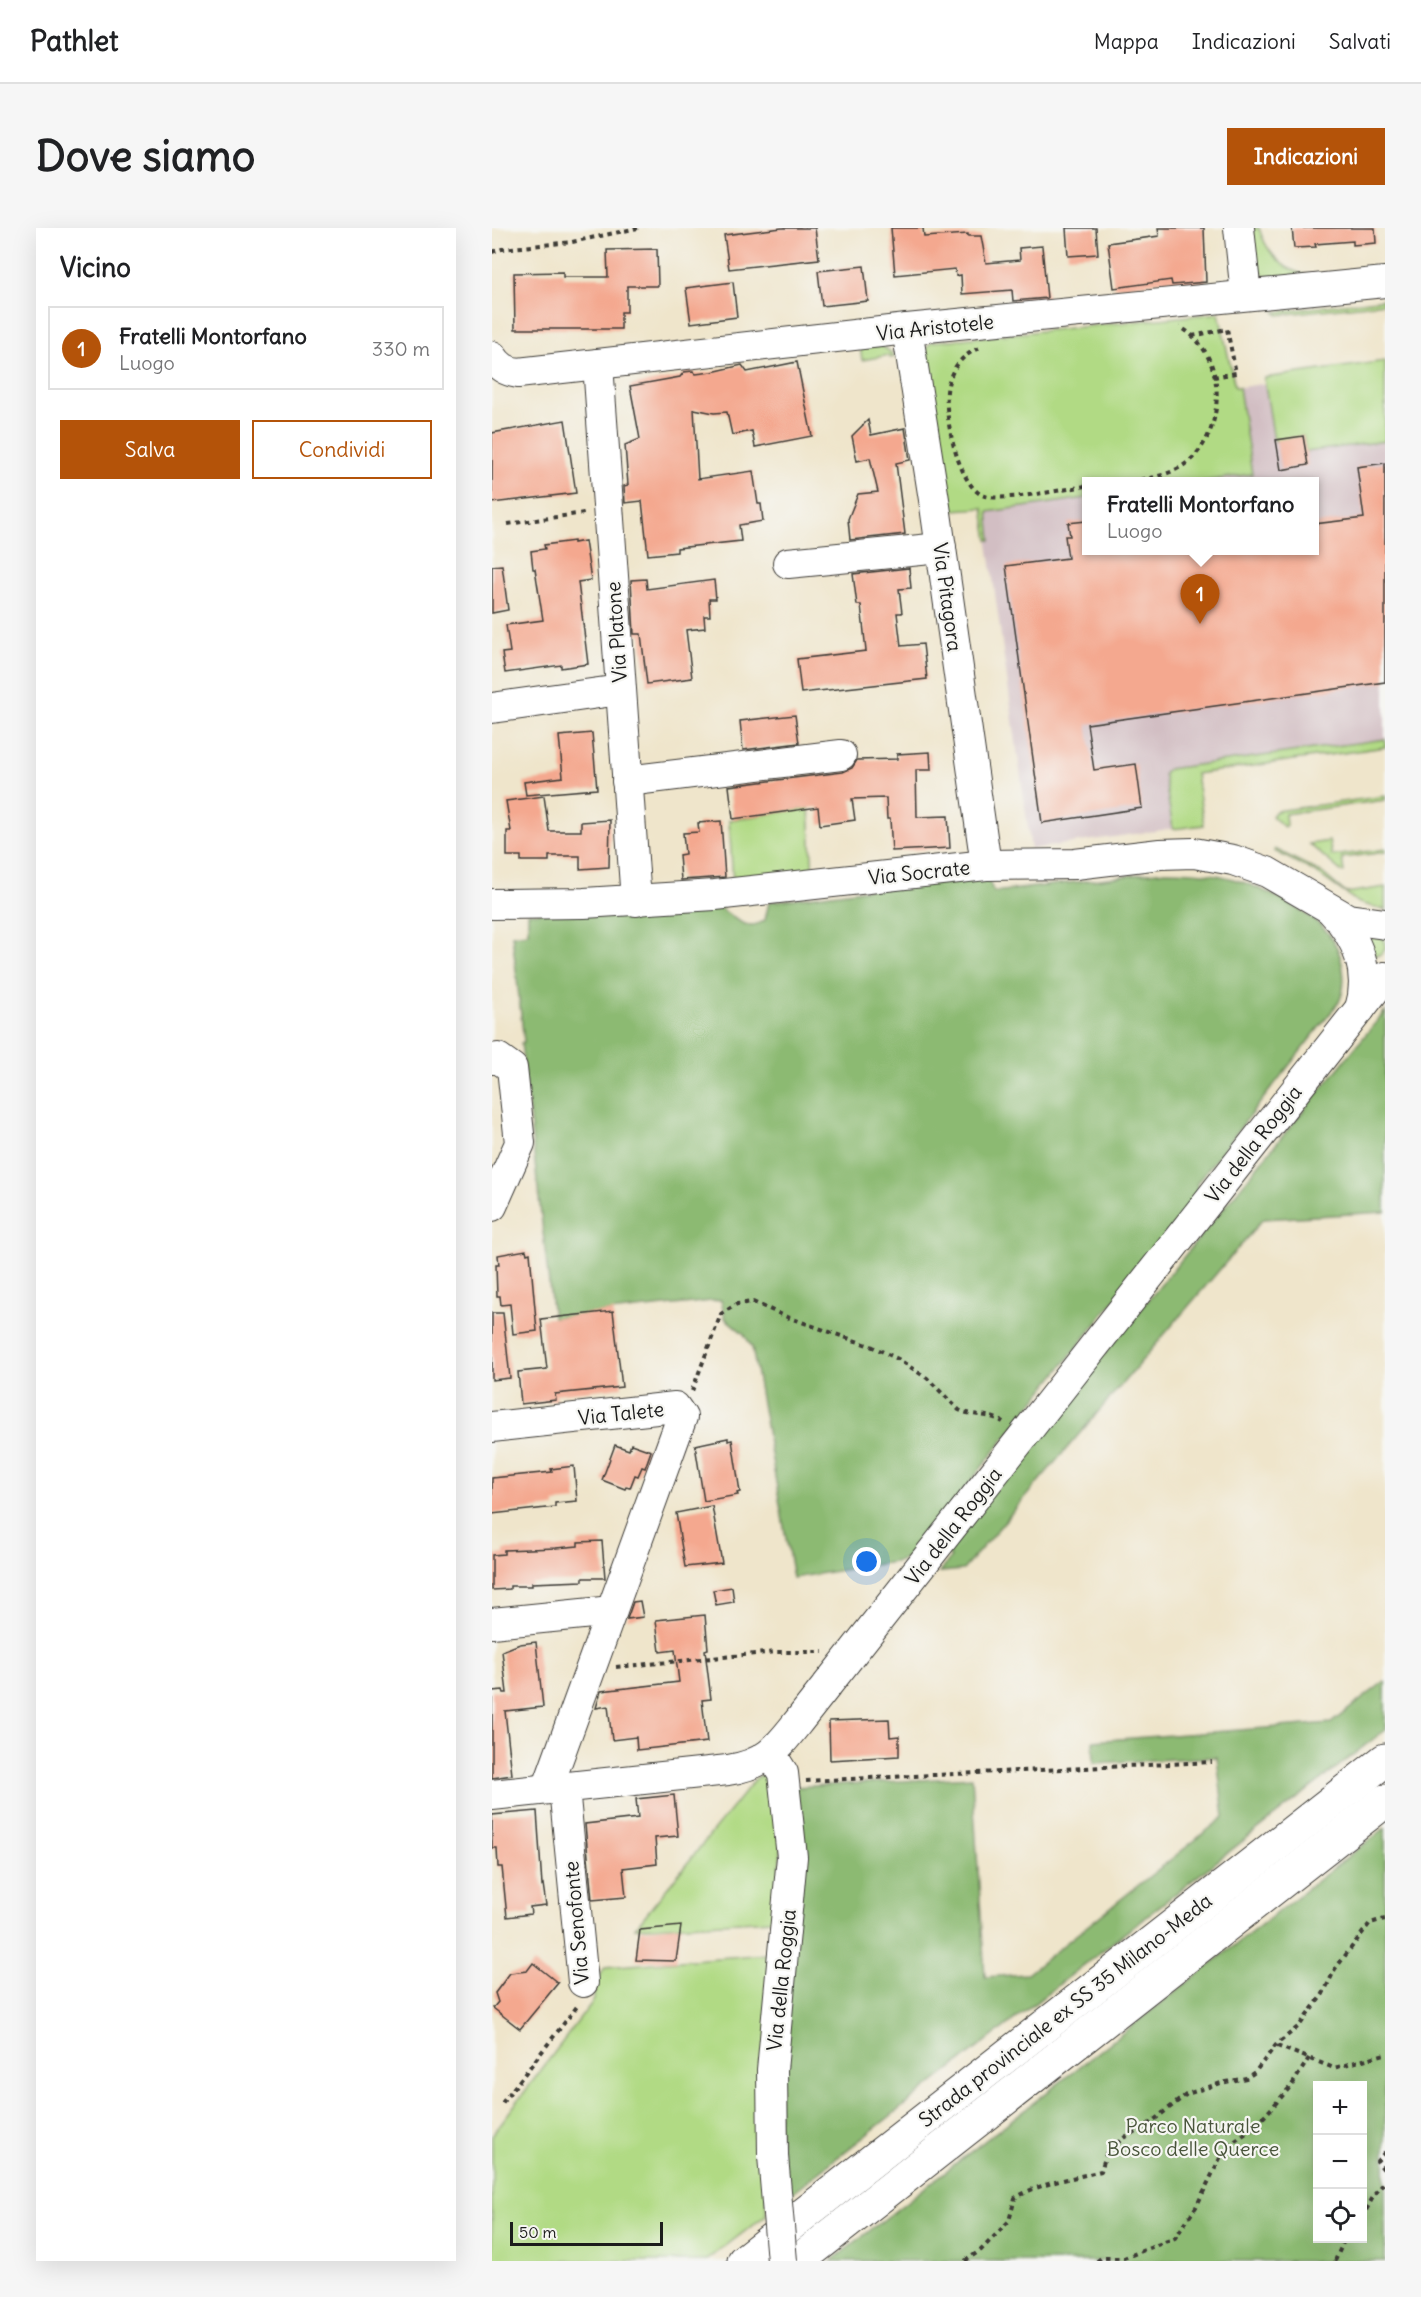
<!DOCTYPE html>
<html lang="it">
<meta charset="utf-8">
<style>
:root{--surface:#fff;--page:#f6f6f6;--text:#202124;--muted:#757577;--line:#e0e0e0;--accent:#b45309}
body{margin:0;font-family:Delius,sans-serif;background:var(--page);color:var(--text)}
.controls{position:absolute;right:18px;bottom:18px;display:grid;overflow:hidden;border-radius:0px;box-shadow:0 6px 24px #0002}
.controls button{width:54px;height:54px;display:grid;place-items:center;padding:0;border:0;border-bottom:2px solid var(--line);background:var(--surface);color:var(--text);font:30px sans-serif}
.scale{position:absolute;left:18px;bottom:15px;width:153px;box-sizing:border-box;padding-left:6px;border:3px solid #1c1c1c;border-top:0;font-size:16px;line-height:21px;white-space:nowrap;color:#1c1c1c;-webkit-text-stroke:4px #f6f6f2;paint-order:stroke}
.you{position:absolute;left:375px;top:1334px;width:21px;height:21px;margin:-15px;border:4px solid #fff;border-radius:50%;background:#1a73e8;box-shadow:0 0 0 9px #1a73e833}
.badge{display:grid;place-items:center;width:39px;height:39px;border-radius:50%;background:var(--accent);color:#fff;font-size:20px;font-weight:700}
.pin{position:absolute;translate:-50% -50px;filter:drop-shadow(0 2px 3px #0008)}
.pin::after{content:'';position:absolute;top:32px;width:21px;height:18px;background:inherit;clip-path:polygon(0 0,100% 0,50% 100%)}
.popup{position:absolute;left:590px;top:249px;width:237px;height:78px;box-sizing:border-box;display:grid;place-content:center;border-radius:0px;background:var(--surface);filter:drop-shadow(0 2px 4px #0005);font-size:20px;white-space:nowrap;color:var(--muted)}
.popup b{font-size:22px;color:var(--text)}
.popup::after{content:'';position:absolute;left:50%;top:100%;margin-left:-12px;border:12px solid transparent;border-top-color:var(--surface)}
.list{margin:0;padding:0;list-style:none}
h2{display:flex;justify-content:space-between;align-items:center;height:78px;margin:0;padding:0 24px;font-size:26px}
h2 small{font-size:20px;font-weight:400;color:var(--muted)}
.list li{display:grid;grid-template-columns:39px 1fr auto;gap:18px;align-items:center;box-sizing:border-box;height:84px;margin:0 12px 12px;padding:0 12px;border:2px solid var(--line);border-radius:0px}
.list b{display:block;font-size:22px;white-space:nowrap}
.list p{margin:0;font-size:20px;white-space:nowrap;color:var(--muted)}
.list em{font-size:20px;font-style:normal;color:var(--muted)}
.actions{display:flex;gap:12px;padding:18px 24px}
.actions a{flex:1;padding:14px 0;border:2px solid var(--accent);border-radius:0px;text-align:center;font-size:21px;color:var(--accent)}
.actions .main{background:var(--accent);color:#fff}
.icon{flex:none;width:33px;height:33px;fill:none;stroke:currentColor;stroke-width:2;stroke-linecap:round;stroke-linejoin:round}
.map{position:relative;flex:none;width:893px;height:2033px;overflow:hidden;border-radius:0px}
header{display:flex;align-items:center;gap:36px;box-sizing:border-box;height:84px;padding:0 30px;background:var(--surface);border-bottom:2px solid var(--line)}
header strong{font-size:28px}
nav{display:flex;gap:33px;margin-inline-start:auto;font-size:21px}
.intro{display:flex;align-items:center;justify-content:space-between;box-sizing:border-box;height:144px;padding:0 36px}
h1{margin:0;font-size:42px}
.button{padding:15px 27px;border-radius:0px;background:var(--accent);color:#fff;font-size:21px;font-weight:700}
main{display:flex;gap:36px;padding:0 36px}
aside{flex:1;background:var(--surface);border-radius:0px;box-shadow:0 6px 24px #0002}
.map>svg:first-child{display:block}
.industrial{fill:#d2bec3}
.green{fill:#b1da84;stroke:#667b50;stroke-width:1.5}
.forest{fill:#8cba72;stroke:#546b47;stroke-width:1.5;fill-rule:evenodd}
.building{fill:#f4a88f}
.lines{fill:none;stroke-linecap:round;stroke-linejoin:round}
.minor-casing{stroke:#3c3a36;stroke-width:32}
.highway-casing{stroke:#3c3a36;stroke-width:35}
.path{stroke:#3c3a36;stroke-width:4;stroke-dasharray:4.5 4.5;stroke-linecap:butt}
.minor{stroke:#fff;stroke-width:30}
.highway{stroke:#fff;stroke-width:33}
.minor-bridge-casing{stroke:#3c3a36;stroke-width:32;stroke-linecap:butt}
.minor-bridge{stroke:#fff;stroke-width:30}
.labels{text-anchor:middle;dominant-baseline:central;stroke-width:4.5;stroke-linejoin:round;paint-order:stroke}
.street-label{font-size:20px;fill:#1c1c1c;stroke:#f6f6f2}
.park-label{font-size:20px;fill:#49553b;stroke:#f6f6f2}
</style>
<header>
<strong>Pathlet</strong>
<nav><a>Mappa</a><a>Indicazioni</a><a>Salvati</a></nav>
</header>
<div class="intro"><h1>Dove siamo</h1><a class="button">Indicazioni</a></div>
<main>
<aside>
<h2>Vicino<small></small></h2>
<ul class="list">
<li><span class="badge">1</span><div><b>Fratelli Montorfano</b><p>Luogo</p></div><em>330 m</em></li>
</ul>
<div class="actions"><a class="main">Salva</a><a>Condividi</a></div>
</aside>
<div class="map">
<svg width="893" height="2033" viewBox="0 0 893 2033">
<rect width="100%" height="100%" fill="#f6f6f2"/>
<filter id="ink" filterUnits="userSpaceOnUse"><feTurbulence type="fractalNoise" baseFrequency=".0167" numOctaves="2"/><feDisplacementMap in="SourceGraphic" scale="12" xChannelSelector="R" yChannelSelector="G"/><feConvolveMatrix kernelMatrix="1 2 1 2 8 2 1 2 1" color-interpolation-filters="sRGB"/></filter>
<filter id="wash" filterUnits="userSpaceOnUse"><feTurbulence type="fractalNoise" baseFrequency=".008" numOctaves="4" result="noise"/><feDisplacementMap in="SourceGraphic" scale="24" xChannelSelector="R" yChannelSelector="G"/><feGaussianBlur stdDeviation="1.35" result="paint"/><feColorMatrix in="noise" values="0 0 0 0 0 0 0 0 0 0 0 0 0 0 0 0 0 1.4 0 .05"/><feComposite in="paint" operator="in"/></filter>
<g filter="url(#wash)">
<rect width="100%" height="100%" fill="#efe5cb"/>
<path class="industrial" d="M 893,138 L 893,516 L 676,547 L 684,600 L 539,621 L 491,280 L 594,265 L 594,322 L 822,322 L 822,254 L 678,253 L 743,160 Z"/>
<g class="green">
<path d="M 759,0 L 767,0 C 775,26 791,43 819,48 C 807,49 790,54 780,51 C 760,46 761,16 759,0 Z"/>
<path d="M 893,71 L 893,75 L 786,87 L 783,84 Z"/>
<path d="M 727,85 L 743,159 L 747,159 L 760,246 L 708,254 L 594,254 L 594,270 L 496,284 L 499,312 L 496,312 L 491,280 L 460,282 L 454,277 L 432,123 L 439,114 Z"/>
<path d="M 389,118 L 399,124 L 403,129 L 398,130 L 397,127 L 370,132 L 368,119 Z"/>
<path d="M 893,133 L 893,213 L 814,224 L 811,208 L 782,213 L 772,150 Z"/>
<path d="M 893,511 L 893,519 L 704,546 L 712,597 L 681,601 L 672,546 L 676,541 Z"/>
<path d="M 893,568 L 893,572 L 793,586 L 794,598 L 792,599 L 780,588 L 784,583 Z"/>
<path d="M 317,580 L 321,646 L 241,655 L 237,592 Z"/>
<path d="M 837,613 L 840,628 L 893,621 L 893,624 L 850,630 L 852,644 L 850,644 L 817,616 Z"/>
<path d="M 783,621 L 830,645 L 854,665 L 893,659 L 893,682 L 867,675 L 823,644 L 782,623 Z"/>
<path d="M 876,708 L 892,710 L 893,721 L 889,726 L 882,728 Z"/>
<path d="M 271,1547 L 278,1548 L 290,1616 L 281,1692 L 143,1700 L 263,1551 Z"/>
<path d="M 275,1726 L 280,1728 L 274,1987 L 214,2033 L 0,2033 L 0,1907 L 96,1780 L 102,1772 L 103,1753 L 113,1739 Z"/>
</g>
<g class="forest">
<path d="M 673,643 C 696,643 718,644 741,651 C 767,658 818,684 836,705 C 850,722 857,753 847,774 L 705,955 L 705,968 L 421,1326 L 408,1333 L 301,1350 L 260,1119 L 252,1106 L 233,1090 L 229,1072 L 61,1090 L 29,815 L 32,814 L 20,707 L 36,705 L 36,685 L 225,678 C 240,687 254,706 273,692 L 277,674 L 486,647 L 497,654 L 502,664 Z"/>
<path d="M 893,783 L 893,984 L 771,991 L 471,1342 L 448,1344 L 459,1329 L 451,1323 Z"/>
<path d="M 893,1453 L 893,1502 L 296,1968 L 286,1893 L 303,1559 L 480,1549 L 493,1749 L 535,1746 L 732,1589 L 725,1529 L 602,1535 L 601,1513 L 839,1495 Z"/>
<path d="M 893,1600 L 893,2033 L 339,2033 ZM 826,1858 L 870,1858 L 870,2010 L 826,2010 Z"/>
</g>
<g id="blocks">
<g class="building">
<path d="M 290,0 L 323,0 L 327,31 L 237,41 L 232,7 Z"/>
<path d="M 399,0 L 431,0 L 432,9 L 476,6 L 476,8 L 489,8 L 494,35 L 528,32 L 527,20 L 550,18 L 555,70 L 521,73 L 520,62 L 470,66 L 469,47 L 464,48 L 463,41 L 403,47 Z"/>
<path d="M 574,0 L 604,0 L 606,26 L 576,28 Z"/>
<path d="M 666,0 L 712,0 L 714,54 L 680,57 L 679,52 L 622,60 L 616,15 L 667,8 Z"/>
<path d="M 800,0 L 883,0 L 884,15 L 861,17 L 861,13 L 823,16 L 824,19 L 802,20 Z"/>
<path d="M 165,21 L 166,58 L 135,58 L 135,84 L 129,84 L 129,101 L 23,101 L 22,45 L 71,44 L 71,49 L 116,49 L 115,22 Z"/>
<path d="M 372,38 L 376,73 L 330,78 L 326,43 Z"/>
<path d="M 241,54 L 245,89 L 199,95 L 194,60 Z"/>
<path d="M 305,134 L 320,208 L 263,219 L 260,203 L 240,207 L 235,184 L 222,185 L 202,181 L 206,251 L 261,243 L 266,276 L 269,276 L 271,293 L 247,297 L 249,313 L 185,320 L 185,324 L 156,327 L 150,273 L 133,275 L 132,258 L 136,257 L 133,217 L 148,211 L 138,158 L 188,149 L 192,144 L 201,143 L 204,146 L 220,144 L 250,137 L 255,144 Z"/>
<path d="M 73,192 L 84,265 L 0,275 L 0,205 Z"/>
<path d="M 376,192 L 379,207 L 413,200 L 418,232 L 404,235 L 413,306 L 358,312 L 356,291 L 366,266 L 386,264 L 378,230 L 365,233 L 360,208 Z"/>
<path d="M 811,208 L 816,237 L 789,242 L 784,212 Z"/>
<path d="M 893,235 L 893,454 L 595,496 L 602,542 L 644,536 L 650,580 L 550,595 L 514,338 L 576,330 L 573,308 L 578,308 L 576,295 L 594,293 L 594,322 L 822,322 L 822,296 L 872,290 L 865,239 Z"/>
<path d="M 82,313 L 82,315 L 93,313 L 99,352 L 86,354 L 96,436 L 69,440 L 69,437 L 13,445 L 10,425 L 18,424 L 14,397 L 51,392 L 43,341 L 41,341 L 39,323 L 53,321 L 52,317 Z"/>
<path d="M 10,337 L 16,382 L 0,385 L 0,338 Z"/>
<path d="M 417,340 L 419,360 L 407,361 L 410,385 L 405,385 L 409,418 L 431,416 L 435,451 L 309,465 L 305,431 L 374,423 L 369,377 L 365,377 L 361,346 Z"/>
<path d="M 154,351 L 155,361 L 222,352 L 224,371 L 217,371 L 218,388 L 212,388 L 213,400 L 194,402 L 200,450 L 155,456 L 149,406 L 142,406 L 139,352 Z"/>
<path d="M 303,487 L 307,515 L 251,522 L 248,493 Z"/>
<path d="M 100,505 L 105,561 L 34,567 L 32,554 L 71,549 L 67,508 Z"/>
<path d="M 438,524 L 439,542 L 424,542 L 425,589 L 456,588 L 458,620 L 400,623 L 398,591 L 395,591 L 394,570 L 360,571 L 363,592 L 328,597 L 326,579 L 241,591 L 237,558 L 351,544 L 360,540 L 365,532 L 405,531 L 405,526 Z"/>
<path d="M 52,568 L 57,603 L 89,603 L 89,594 L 118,592 L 117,639 L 88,641 L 88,628 L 57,628 L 57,633 L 29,633 L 29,628 L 15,628 L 15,603 L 19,603 L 14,573 Z"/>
<path d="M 229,593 L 233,649 L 189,652 L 187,627 L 193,626 L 191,605 L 207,604 L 206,595 Z"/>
<path d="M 34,1022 L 35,1026 L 38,1025 L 45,1103 L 21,1106 L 18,1076 L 9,1077 L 8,1068 L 5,1068 L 4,1037 L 7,1037 L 6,1027 Z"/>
<path d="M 121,1083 L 130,1159 L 63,1166 L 64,1172 L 29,1176 L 26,1144 L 55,1141 L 49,1091 Z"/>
<path d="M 0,1085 L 11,1085 L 18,1150 L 0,1152 Z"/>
<path d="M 236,1210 L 236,1213 L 240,1212 L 248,1264 L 245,1265 L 246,1267 L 212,1273 L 203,1217 Z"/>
<path d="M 139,1216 L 159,1223 L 153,1240 L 150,1239 L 146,1248 L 143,1247 L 138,1260 L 134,1259 L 133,1261 L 110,1252 L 123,1217 L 137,1222 Z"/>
<path d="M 82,1238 L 85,1273 L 63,1275 L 63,1279 L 0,1286 L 0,1250 L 60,1244 L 59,1241 Z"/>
<path d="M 220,1278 L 230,1335 L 193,1339 L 184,1285 Z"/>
<path d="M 110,1313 L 113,1350 L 91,1350 L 91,1353 L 40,1355 L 40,1358 L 18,1358 L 18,1361 L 0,1362 L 0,1327 L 12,1326 L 12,1322 L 64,1320 L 86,1318 L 86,1314 Z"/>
<path d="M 240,1359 L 242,1374 L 224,1377 L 221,1362 Z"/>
<path d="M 148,1373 L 151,1389 L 135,1391 L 141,1374 Z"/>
<path d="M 213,1387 L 216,1421 L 213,1422 L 219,1471 L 210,1472 L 215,1514 L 145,1522 L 144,1509 L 120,1512 L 116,1478 L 104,1480 L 109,1463 L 187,1454 L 183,1422 L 168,1424 L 164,1392 Z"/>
<path d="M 44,1414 L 51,1479 L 13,1483 L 20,1547 L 0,1550 L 0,1463 L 11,1462 L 12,1465 L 15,1465 L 10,1423 L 28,1416 Z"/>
<path d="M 397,1491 L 398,1509 L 407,1508 L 407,1528 L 338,1532 L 337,1493 Z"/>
<path d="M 182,1567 L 186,1608 L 163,1610 L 165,1636 L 131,1640 L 134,1669 L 100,1672 L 93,1596 L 146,1590 L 144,1571 Z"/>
<path d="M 45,1583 L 50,1657 L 51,1656 L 54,1677 L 38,1679 L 39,1686 L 15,1689 L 10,1639 L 6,1639 L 5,1620 L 0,1620 L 0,1587 Z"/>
<path d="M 189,1698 L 184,1733 L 144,1732 L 148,1702 Z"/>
<path d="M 41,1735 L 66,1755 L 28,1801 L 1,1780 L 6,1774 L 3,1765 L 18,1745 L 35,1743 Z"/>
</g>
</g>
</g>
<g filter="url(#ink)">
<use href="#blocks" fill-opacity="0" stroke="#3c3a36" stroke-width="1.5"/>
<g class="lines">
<defs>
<g id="minor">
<path d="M 747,0 L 754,67"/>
<path d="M 415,101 L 443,278 L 494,637"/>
<path d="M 0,128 C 7,139 14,143 26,145 L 415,101 L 893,54"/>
<path d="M 106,136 L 144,673"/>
<path d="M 296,335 L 449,320"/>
<path d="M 0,480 L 128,462"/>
<path d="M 135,553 L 349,527"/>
<path d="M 0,676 L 92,675 L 223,667 L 494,637 L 583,636 L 668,626 L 702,625 L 741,632 L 775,644 L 856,691 L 893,696"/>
<path d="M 840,683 C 866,710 879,745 868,781"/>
<path d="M 0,831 L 6,830 L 20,840 L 28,915 L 0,978"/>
<path d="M 0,1199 L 183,1179 L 190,1189 L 55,1561"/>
<path d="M 0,1395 L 120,1383"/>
<path d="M 279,1526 L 291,1545 L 300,1629 L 280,1842 L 281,1928"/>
<path d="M 72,1560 L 91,1754"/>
<path d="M 0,1567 L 236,1542 C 276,1536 286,1519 310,1489 L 893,749"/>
</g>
<g id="highway">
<path d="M 252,2033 L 893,1532"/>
<path d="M 306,2033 L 893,1573"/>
</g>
</defs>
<use href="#minor" class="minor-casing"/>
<use href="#highway" class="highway-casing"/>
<g class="path">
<path d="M 0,24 L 10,21 L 80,14 L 146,0"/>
<path d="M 700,108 L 735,101 L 744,145 L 722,149"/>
<path d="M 487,120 C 471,127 460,139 456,157 C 450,182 465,255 490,267 C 506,275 573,261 594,258"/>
<path d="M 631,254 C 653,251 677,249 696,234 C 736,201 735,125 688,99"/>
<path d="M 16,296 L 92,285"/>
<path d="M 200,1163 L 229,1086 L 245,1076 L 261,1074 L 295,1089 L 381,1119 L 406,1131 L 435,1150 L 467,1182 C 481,1189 497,1185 511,1194"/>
<path d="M 124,1439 L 284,1424 L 331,1424"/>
<path d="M 314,1553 L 720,1534"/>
<path d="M 785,1818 L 842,1840 L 893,1826"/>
<path d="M 10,1875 L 87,1776"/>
<path d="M 893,1924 L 885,1933 L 893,1943"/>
<path d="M 870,1990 L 882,1967 L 893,1954"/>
<path d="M 473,2033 L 489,2022 L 517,1993 L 523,1970 C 550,1954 580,1951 609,1943 L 615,1923 L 633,1909 L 658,1895 L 695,1866 L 729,1855 L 754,1850 L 763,1844 L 784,1817 L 807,1798 L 831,1766 L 843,1741 L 878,1695 L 893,1691"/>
<path d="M 605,2033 L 609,2030 L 632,2030 L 683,2010 L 704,1979 L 733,1920 L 763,1899 L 800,1857 L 817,1830"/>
<path d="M 843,2033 L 853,2010"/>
</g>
<use href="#minor" class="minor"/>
<use href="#highway" class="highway"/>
<defs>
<path id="minor-bridge" d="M 281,1928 L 290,2033"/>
</defs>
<use href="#minor-bridge" class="minor-bridge-casing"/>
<use href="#minor-bridge" class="minor-bridge"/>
</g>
</g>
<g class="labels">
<g class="street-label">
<text transform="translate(443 99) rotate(-6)">Via Aristotele</text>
<text transform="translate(456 369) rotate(82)">Via Pitagora</text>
<text transform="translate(124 404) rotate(-94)">Via Platone</text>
<text transform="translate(427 644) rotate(-6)">Via Socrate</text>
<text transform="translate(761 916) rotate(-52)">Via della Roggia</text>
<text transform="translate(129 1185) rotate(-6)">Via Talete</text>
<text transform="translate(461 1298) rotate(-52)">Via della Roggia</text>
<text transform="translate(84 1695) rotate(-95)">Via Senofonte</text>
<text transform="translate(289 1752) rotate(-84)">Via della Roggia</text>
<text transform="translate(573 1782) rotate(-38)">Strada provinciale ex SS 35 Milano-Meda</text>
</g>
<g class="park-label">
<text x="701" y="1897">Parco Naturale<tspan x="701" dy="23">Bosco delle Querce</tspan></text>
</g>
</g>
</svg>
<div class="controls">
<button>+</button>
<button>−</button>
<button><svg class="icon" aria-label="locate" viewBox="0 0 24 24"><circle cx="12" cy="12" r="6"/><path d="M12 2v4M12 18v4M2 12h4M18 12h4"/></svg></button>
</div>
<div class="scale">50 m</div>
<div class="you"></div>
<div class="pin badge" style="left:708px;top:396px">1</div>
<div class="popup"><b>Fratelli Montorfano</b>Luogo</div>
</div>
</main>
